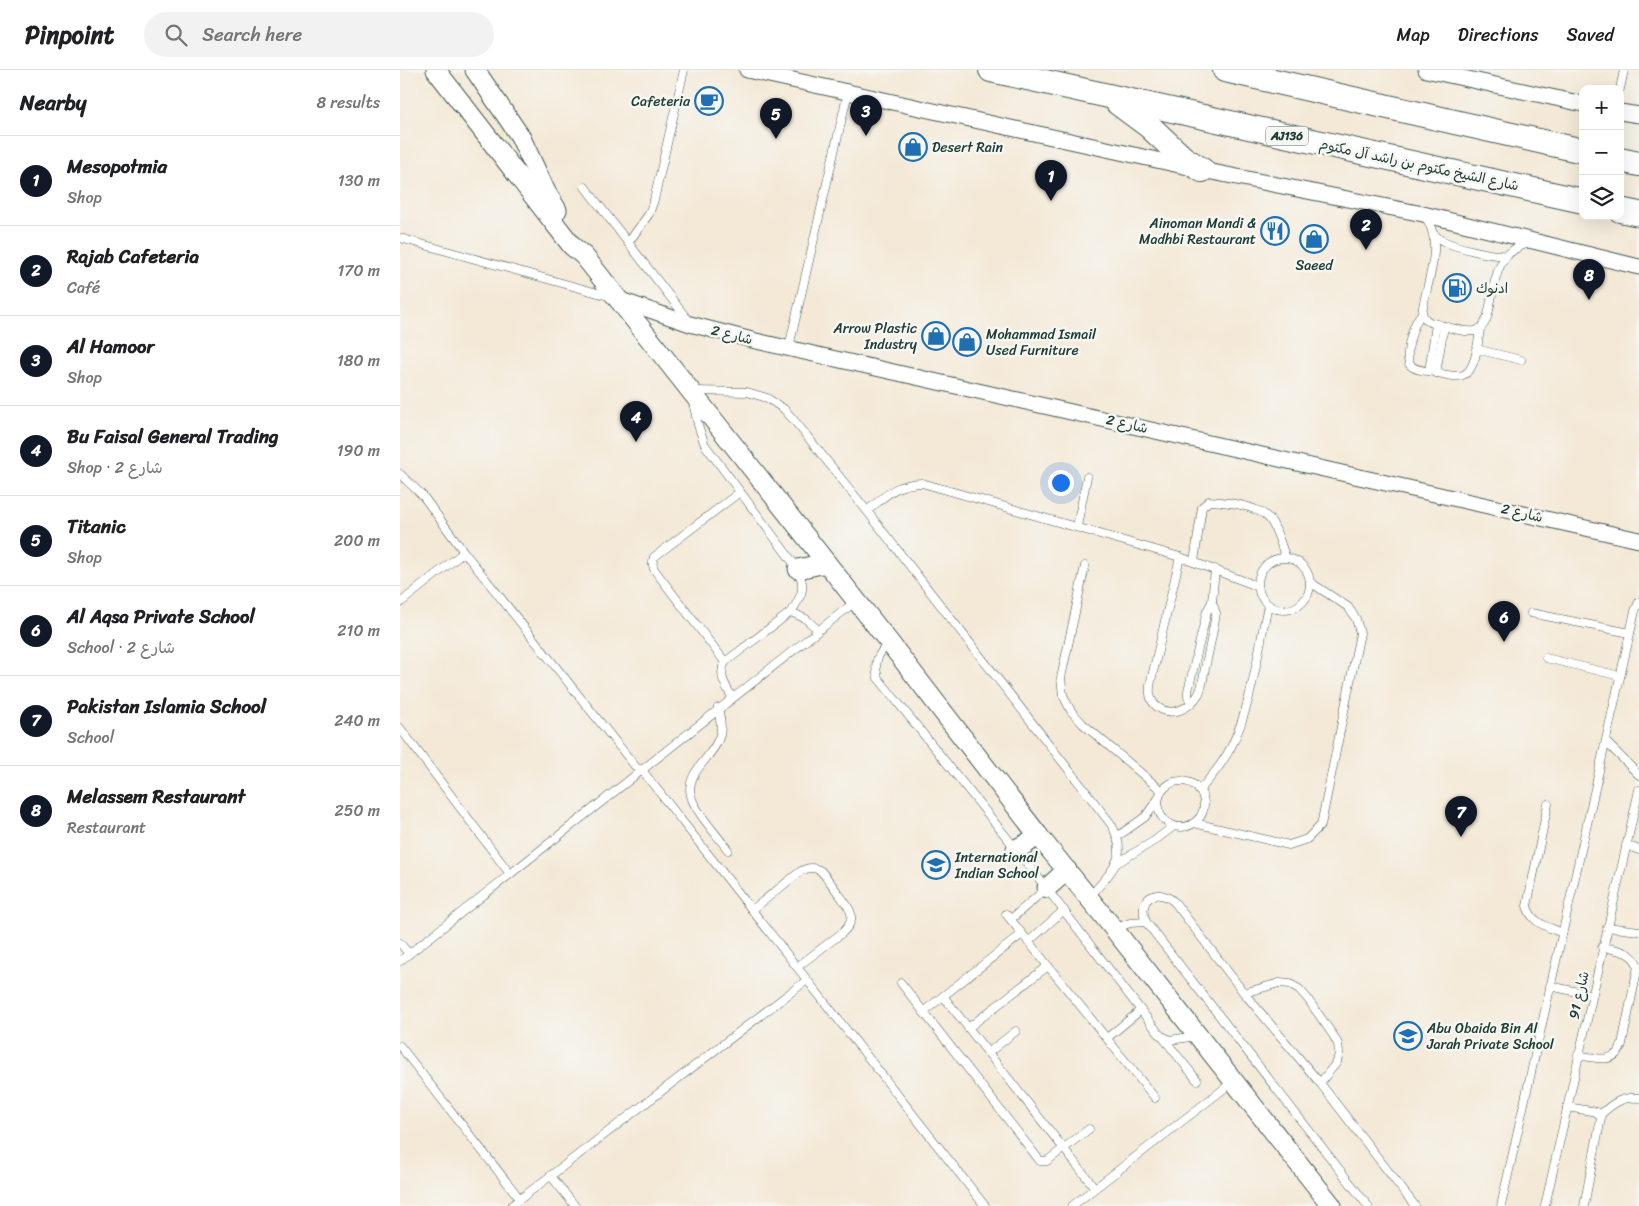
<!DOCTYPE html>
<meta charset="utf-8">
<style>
:root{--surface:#fff;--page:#f2f2f2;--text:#202124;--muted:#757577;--line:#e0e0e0;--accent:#111827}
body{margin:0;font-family:Sriracha,"Playpen Sans Arabic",sans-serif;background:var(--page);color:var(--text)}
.controls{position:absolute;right:15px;top:15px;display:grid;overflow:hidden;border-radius:10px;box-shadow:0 5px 20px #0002}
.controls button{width:45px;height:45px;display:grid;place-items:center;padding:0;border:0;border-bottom:1px solid var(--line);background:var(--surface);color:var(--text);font:25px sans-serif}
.you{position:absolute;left:660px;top:412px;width:18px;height:18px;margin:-12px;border:4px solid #fff;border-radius:50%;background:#1a73e8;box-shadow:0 0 0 8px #1a73e833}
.badge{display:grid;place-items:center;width:32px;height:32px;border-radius:50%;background:var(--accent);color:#fff;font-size:16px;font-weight:700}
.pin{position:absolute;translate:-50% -41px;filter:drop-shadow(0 1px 2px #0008)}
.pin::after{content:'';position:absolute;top:26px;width:18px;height:15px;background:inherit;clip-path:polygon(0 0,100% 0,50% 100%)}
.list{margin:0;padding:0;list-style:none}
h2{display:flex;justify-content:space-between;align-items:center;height:65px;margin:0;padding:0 20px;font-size:21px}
h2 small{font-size:16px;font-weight:400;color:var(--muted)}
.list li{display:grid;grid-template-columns:32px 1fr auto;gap:15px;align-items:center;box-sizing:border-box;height:90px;padding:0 20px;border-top:1px solid var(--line)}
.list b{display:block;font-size:19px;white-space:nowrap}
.list p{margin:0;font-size:16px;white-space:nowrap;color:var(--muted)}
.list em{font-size:16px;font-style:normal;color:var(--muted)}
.icon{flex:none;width:28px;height:28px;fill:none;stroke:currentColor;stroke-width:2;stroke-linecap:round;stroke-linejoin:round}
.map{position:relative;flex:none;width:1239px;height:1136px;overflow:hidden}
header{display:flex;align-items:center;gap:30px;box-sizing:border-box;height:70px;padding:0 25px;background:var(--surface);border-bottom:1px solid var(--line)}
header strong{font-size:24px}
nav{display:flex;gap:28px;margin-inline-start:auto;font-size:18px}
.search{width:350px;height:45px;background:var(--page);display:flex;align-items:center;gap:12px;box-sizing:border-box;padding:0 18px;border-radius:28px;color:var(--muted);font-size:19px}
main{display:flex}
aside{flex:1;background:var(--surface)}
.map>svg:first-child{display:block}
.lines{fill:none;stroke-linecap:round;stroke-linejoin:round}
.service-casing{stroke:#3f574c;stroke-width:9}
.minor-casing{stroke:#3f574c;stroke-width:17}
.tertiary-casing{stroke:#3f574c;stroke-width:21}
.primary-casing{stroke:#3f574c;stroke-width:26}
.service{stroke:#fff;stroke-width:8}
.minor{stroke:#fff;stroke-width:15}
.tertiary{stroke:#fff;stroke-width:19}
.primary{stroke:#fff;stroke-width:24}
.labels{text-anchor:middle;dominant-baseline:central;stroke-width:5;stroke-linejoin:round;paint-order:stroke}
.shield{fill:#f6f6f2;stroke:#60746d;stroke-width:1}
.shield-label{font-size:12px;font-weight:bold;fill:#1f3d34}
.poi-label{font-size:14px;fill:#1f3d34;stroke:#f6f6f2;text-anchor:start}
.street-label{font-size:14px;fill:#1f3d34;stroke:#f6f6f2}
</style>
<header>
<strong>Pinpoint</strong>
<div class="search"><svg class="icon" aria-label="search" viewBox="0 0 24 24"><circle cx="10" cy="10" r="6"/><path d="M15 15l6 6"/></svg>Search here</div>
<nav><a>Map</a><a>Directions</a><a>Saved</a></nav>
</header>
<main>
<aside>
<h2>Nearby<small>8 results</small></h2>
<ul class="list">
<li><span class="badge">1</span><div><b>Mesopotmia</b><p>Shop</p></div><em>130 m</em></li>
<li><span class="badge">2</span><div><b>Rajab Cafeteria</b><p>Café</p></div><em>170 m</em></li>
<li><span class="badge">3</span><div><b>Al Hamoor</b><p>Shop</p></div><em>180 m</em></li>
<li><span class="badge">4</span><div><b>Bu Faisal General Trading</b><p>Shop · شارع 2</p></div><em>190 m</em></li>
<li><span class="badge">5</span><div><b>Titanic</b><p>Shop</p></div><em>200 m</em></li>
<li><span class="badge">6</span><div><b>Al Aqsa Private School</b><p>School · شارع 2</p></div><em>210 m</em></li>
<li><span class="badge">7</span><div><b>Pakistan Islamia School</b><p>School</p></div><em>240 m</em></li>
<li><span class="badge">8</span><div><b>Melassem Restaurant</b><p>Restaurant</p></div><em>250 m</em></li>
</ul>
</aside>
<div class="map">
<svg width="1239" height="1136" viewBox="0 0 1239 1136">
<rect width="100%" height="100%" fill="#f6f6f2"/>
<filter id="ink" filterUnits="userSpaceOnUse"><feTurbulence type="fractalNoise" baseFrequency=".02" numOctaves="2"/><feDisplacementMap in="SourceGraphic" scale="10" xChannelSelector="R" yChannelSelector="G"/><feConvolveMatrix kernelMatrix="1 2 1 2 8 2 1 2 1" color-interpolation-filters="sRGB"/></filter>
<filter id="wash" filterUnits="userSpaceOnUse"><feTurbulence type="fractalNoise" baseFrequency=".0096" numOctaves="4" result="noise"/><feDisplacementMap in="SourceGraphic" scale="20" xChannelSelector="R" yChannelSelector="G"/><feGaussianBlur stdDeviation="1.12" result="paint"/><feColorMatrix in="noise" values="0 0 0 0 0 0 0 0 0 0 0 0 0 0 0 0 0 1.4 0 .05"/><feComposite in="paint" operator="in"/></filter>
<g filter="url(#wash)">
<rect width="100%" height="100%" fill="#f4e9d7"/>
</g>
<g filter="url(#ink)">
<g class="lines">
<defs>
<g id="service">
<path d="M 1220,19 L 1224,0"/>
<path d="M 185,117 L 288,250"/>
<path d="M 1024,145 C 1046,173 1026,212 1022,243 C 1024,249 1027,252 1033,253 C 1045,256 1063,263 1075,261 C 1102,254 1078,182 1131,173"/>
<path d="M 1034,164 C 1037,167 1039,170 1043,171 C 1056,177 1093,187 1107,185"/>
<path d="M 0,168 L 212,227"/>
<path d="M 228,173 L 249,144 L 254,130 L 284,0"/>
<path d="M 1022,243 C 1013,253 1005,281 1009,294 C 1015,301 1027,301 1035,302 C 1043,304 1054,308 1063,305 C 1076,301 1078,272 1080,259"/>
<path d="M 389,277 L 448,22"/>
<path d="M 1076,279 L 1121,290"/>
<path d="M 1029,301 L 1036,254"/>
<path d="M 1036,303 L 1044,256"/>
<path d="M 294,321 L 347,322 L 367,328 L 384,339 L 398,355 L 467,441 L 711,754 C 731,788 710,802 689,828"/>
<path d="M 293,332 L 298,355 L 305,375 L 398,499 C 406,518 402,526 391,542 L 325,592 C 318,605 325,615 332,627"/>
<path d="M 0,404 L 23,426 L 64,482 L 239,701"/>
<path d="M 467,441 C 487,425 494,414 522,413 L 780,487 L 857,516"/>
<path d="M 677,456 L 687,407"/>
<path d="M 780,487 L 750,615 C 749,624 750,633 759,638 C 773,647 790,638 798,625 C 802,619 803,610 804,603 C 808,585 812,567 815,549 L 816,543 L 812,532"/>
<circle cx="884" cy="514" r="26"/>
<path d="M 794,492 L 802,437 L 809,431 C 827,432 860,435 871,451 C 878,462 881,476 886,488"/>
<path d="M 685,496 L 661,608 L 663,625 L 671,641 L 683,654 L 762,721"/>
<path d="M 0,533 L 64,482"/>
<path d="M 391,542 L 406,549 L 418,560"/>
<path d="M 1131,543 L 1230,563"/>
<path d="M 489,572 C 478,585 473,591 478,608 L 616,779 L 760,965 L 770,970 L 797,966"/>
<path d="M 1146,588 L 1220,606"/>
<path d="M 325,592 L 256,502 C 252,497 252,493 254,487 L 340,422"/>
<path d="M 791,632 L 788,627 L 788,621 L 807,541 L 812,532 L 815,499"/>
<path d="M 318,638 C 320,647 322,656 320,665 C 314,688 282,703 292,729 C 297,744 318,766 328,780"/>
<path d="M 0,658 L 110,804"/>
<path d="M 1206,672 L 1239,705"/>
<path d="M 241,699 L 585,1136"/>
<circle cx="781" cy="734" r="23"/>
<path d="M 799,721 C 811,707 823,693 831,677 C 852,636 858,580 868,535"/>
<path d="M 1148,734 L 1127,836 C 1132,854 1147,856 1162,863"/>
<path d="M 794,753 L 889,775 L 907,769 L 921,755 L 960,563 L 956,549 L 948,537 L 910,512"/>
<path d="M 718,766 L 745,747 L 758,729"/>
<path d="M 1226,775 L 1239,780"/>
<path d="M 717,793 L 754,771 L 774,756"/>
<path d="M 352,840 L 401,801 C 409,797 414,797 421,801 C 427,808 433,816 438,823 C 450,838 459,848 442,863 L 397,897"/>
<path d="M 606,844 L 755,1028"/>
<path d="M 611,849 L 647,818"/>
<path d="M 1207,857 L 1239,861"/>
<path d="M 714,859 L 730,853 L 746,852"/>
<path d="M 628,872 L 664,840"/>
<path d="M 0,873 L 9,884"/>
<path d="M 0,891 L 456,531"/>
<path d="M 501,913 L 640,1091 L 647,1091 L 689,1059"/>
<path d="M 1150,916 L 1192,925"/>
<path d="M 844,923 L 879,913 L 890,914 L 899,919 L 907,928 L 933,965 L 938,974 L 939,983 L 937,992 L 920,1013"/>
<path d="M 543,926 L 695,1118"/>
<path d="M 523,942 L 622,864"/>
<path d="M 568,958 L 648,896"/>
<path d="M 707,968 L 741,940"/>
<path d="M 764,969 L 797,1010"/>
<path d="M 0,976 L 120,1129"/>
<path d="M 588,983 L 616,961"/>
<path d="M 1178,985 C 1195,988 1216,995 1222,974 L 1238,896 C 1233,881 1217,880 1202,877"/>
<path d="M 1167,1037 L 1197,1042 L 1201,1048 L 1184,1136"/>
<path d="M 1200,1045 C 1212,1034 1222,1026 1239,1028"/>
<path d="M 151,1106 L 175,1136"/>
<path d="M 111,1136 L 407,910"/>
<path d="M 672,1136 L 834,1011"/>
<path d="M 968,1136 L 746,852 C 736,828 759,815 776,834 L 844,923 L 920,1013 L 1015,1136"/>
<path d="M 1101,1136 L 1235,541 L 1239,532"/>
<path d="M 1145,1136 L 1239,720"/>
</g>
<g id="minor">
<path d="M 347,0 L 802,100 L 1023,144 L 1239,197"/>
<path d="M 1026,0 L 1183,34"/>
<path d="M 1220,42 L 1239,45"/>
<path d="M 218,229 L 290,254 L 356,271 L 1239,470"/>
</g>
<g id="tertiary">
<path d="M 36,0 L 172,176 L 184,186 L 218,229 L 489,572 L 638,765 L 714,859 L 932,1136"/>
<path d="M 75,0 L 120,66 L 146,122 L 157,140"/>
<path d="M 398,499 L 426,493"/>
<path d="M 616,779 L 626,774 L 638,765"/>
<path d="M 647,818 L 667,800"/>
</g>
<g id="primary">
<path d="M 591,0 L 1183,131"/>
<path d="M 825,0 L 1183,81"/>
<path d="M 718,33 L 749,56 L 783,88 L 802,100"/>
<path d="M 1220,90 L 1239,94"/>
<path d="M 1220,140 L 1239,144"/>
</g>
</defs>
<use href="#service" class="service-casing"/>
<use href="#minor" class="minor-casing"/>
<use href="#tertiary" class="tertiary-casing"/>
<use href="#primary" class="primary-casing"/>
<use href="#service" class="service"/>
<use href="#minor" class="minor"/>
<use href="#tertiary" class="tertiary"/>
<use href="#primary" class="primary"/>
</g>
</g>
<defs>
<symbol id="cafe-ring" viewBox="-11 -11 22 22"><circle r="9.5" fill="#f6f6f2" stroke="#1f6fb2" stroke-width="1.5"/><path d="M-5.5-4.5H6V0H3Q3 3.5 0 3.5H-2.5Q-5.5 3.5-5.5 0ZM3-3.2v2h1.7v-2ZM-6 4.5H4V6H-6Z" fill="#1f6fb2"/></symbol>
<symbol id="shop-ring" viewBox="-11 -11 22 22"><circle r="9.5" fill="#f6f6f2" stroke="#1f6fb2" stroke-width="1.5"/><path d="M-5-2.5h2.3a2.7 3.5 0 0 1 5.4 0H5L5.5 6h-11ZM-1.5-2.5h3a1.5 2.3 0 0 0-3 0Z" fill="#1f6fb2"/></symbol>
<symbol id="restaurant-ring" viewBox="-11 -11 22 22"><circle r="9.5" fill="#f6f6f2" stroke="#1f6fb2" stroke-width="1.5"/><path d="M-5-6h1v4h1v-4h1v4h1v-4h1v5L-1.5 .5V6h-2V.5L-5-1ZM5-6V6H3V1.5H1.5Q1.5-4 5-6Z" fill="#1f6fb2"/></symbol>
<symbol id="fuel-ring" viewBox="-11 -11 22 22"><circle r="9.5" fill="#f6f6f2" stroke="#1f6fb2" stroke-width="1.5"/><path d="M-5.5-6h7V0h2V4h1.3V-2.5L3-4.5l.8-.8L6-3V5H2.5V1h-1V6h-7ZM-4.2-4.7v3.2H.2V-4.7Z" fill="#1f6fb2"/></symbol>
<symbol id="school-ring" viewBox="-11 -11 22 22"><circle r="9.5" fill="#f6f6f2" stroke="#1f6fb2" stroke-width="1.5"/><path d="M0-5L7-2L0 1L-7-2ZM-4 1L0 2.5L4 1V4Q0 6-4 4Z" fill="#1f6fb2"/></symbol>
</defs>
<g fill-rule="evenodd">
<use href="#cafe-ring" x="293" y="15" width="32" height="32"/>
<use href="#shop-ring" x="497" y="61" width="32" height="32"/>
<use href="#restaurant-ring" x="859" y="145" width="32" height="32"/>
<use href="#shop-ring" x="898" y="153" width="32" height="32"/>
<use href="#fuel-ring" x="1041" y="202" width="32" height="32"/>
<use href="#shop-ring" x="520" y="250" width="32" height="32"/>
<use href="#shop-ring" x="551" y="256" width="32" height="32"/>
<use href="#school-ring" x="520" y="779" width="32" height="32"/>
<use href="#school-ring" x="992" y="950" width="32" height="32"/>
</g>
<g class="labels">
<rect class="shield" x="866" y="56.5" width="42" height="19" rx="4"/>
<g class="shield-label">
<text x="887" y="66">AJ136</text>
</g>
<g class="poi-label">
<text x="290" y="31" text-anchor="end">Cafeteria</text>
<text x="532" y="77">Desert Rain</text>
<text x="856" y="153" text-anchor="end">Ainoman Mandi &amp;<tspan x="856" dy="16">Madhbi Restaurant</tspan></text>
<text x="914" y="195" text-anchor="middle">Saeed</text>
<text x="1076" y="218">ادنوك</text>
<text x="517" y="258" text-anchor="end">Arrow Plastic<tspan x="517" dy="16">Industry</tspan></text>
<text x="586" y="264">Mohammad Ismail<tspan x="586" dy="16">Used Furniture</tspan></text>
<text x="555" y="787">International<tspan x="555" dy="16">Indian School</tspan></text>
<text x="1027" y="958">Abu Obaida Bin Al<tspan x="1027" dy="16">Jarah Private School</tspan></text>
</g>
<g class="street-label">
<text transform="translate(1019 95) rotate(12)">شارع الشيخ مكتوم بن راشد آل مكتوم</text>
<text transform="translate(332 265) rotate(14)">شارع 2</text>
<text transform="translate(727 354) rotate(13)">شارع 2</text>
<text transform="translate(1122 443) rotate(13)">شارع 2</text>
<text transform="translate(1179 925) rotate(-77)">شارع 91</text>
</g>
</g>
</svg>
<div class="controls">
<button>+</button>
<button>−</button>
<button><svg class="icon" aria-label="layers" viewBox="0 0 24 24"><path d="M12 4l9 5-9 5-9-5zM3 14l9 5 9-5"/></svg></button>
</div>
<div class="you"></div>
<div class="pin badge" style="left:651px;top:131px">1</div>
<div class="pin badge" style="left:966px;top:180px">2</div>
<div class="pin badge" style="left:466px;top:66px">3</div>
<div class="pin badge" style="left:236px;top:372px">4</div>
<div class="pin badge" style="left:376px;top:69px">5</div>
<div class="pin badge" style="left:1104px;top:572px">6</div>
<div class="pin badge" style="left:1061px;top:767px">7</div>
<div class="pin badge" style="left:1189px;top:230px">8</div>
</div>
</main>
